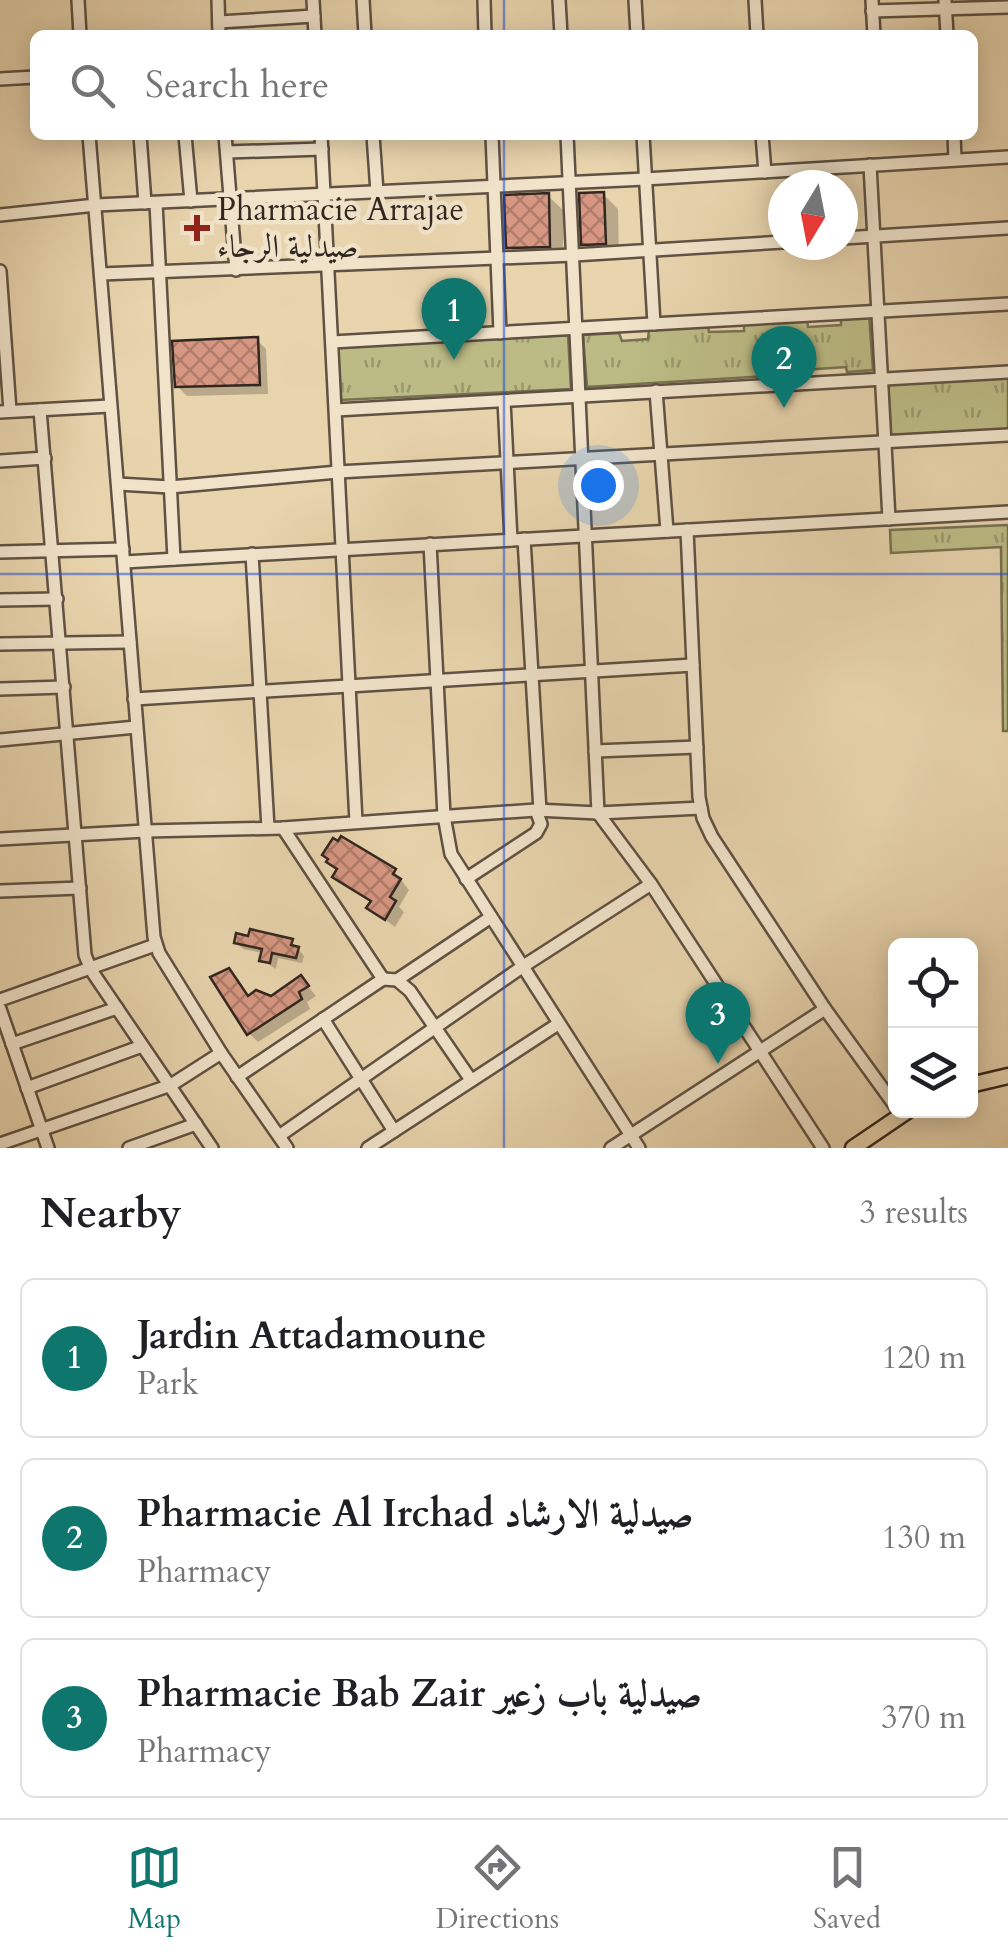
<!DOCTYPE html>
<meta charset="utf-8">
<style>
:root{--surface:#fff;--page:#f2f2f2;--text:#202124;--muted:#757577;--line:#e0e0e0;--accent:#0f766e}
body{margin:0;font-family:Cardo,Amiri,serif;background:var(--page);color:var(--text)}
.controls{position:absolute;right:30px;bottom:30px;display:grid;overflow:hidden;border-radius:15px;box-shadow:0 5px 25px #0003}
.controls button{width:90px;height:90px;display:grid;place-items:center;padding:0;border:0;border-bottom:2px solid var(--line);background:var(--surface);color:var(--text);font:50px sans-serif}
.compass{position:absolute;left:768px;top:170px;width:90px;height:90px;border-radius:50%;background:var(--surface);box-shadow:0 5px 25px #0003;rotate:190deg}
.you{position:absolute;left:598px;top:485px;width:35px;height:35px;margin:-25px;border:8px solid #fff;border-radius:50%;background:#1a73e8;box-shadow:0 0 0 15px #1a73e833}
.badge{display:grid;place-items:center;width:65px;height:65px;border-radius:50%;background:var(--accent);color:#fff;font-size:32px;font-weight:700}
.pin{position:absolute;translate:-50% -82px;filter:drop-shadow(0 2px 5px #0008)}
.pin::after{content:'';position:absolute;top:52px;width:35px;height:30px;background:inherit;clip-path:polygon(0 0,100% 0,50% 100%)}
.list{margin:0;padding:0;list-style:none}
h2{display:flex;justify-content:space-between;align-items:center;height:130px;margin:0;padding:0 40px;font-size:42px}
h2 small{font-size:32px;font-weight:400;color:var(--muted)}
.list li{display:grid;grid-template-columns:65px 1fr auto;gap:30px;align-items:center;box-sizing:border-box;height:160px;margin:0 20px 20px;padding:0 20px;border:2px solid var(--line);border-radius:15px}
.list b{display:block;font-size:38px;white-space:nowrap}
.list p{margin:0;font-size:32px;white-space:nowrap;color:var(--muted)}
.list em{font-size:32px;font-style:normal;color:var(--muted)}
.icon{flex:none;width:55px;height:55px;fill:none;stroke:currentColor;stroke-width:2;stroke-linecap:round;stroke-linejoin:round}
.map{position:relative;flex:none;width:1008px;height:1148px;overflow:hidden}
.search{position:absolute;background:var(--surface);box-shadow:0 5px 25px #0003;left:30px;right:30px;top:30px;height:110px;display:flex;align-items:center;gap:25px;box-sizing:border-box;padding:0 35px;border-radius:15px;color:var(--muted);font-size:38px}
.sheet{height:670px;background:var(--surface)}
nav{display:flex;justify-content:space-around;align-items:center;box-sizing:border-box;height:140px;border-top:2px solid var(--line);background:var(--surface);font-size:28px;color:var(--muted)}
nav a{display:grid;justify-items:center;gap:5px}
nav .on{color:var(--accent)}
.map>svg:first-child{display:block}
.park{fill:url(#park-tufts);stroke:#777152;stroke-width:2.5}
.shadow{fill:#0003}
.building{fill:url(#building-cross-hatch);stroke:#322720;stroke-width:2.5}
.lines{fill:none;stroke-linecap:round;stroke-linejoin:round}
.minor-casing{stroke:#605243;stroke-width:16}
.major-casing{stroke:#322720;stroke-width:19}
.minor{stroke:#f0e3ca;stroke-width:11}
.major{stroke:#e8d4ad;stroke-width:14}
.grid{fill:none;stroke:#1d4ed8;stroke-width:2.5;stroke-opacity:0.55}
.poi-dot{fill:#8f2418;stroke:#f0e3ca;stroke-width:4}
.labels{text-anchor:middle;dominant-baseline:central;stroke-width:9;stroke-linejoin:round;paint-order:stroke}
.poi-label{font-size:32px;fill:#322720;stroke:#f0e3ca;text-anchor:start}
</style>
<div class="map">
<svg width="1008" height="1148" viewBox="0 0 1008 1148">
<defs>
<pattern id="park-tufts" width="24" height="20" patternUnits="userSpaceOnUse" patternTransform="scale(2.5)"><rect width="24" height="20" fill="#bcbb85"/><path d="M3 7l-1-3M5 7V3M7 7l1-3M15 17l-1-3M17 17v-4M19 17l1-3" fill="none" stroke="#99986c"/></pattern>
<pattern id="building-cross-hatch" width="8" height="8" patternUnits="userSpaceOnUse" patternTransform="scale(2.5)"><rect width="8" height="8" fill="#d79782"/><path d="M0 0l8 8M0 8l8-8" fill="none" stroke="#af7b6a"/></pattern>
</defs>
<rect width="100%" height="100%" fill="#e8d4ad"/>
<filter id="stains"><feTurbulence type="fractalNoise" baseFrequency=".002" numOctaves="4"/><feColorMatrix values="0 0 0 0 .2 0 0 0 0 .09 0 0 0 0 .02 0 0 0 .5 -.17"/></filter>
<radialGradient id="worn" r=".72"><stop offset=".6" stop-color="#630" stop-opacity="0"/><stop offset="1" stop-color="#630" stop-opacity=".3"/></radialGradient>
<g class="park">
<path d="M 869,315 L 873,370 L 847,372 L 846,367 L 802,370 L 801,374 L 587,387 L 583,335 L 619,333 L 622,341 L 648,339 L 649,329 L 708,326 L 709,332 L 744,331 L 744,322 L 807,319 L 808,327 L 841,325 L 841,317 Z"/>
<path d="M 568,335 L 571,389 L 341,400 L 338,347 Z"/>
<path d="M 1008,378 L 1008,429 L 891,435 L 888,385 Z"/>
<path d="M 1008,525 L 1008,731 L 1003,731 L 1001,547 L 891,553 L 890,530 Z"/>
</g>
<g class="shadow">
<path d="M 604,195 L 618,209 L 619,257 L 598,259 L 584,244 Z"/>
<path d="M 548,196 L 563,210 L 563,260 L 523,261 L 508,246 Z"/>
<path d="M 257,340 L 266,349 L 268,394 L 187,396 L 177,386 Z"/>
<path d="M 329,862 L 394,871 L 409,890 L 399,907 L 404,912 L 395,927 L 369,908 L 372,903 L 344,886 L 335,877 L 338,871 Z"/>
<path d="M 291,941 L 304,956 L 302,963 L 278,958 L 276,969 L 261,960 L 263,953 L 243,949 L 236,942 Z"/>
<path d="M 229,971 L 250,998 L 272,999 L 301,978 L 316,996 L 307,1002 L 310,1009 L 258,1042 L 249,1033 Z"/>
</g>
<g class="building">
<path d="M 604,192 L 606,244 L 581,245 L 579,193 Z"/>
<path d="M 549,193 L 550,247 L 506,248 L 504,195 Z"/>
<path d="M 258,337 L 260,385 L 175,387 L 172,341 Z"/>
<path d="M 341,836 L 396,869 L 393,874 L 401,879 L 390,897 L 396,901 L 385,920 L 366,908 L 371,901 L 332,877 L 337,869 L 326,862 L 328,859 L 322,855 L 333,838 L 338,841 Z"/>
<path d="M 250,929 L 293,939 L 291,945 L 299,947 L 296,958 L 272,953 L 270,963 L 259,961 L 262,949 L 234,943 L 236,933 L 248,936 Z"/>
<path d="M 229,968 L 248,996 L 256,990 L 271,996 L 301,975 L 309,986 L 299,992 L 302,999 L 247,1035 L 210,977 Z"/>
</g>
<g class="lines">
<defs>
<g id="minor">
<path d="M 78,0 L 80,35"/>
<path d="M 218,0 L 219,35"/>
<path d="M 313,0 L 315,35"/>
<path d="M 363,0 L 365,35"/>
<path d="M 484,0 L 485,35"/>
<path d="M 559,0 L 561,35"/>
<path d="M 635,0 L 637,35"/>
<path d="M 755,0 L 757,35"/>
<path d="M 872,0 L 874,35"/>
<path d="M 945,0 L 947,35"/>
<path d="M 872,11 L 1008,7"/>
<path d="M 219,22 L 314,16"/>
<path d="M 0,79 L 35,77"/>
<path d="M 89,135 L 154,937 L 159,953 L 221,1053 L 287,1148"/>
<path d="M 140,135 L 145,203"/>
<path d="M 185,135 L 191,201"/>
<path d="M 225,135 L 236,270"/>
<path d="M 321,135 L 356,822"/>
<path d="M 373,135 L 377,192"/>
<path d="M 492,135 L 500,333"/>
<path d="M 567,135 L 598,813 L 651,884 L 823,1148"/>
<path d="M 643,135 L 654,324"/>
<path d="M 762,135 L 765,172"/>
<path d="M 954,135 L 955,159"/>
<path d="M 227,152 L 322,149"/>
<path d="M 870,165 L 889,519"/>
<path d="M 156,203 L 174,559"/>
<path d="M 0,215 L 96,205 L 645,179 L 1008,157"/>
<path d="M 843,238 L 1008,228"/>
<path d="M 0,271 L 10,411"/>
<path d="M 101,274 L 574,255 L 783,242"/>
<path d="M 332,342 L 1008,304"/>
<path d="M 656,391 L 667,531"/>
<path d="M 504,401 L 511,540"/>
<path d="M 40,410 L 85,955 L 91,970 L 212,1148"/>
<path d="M 336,410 L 1008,372"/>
<path d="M 0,412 L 110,406"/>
<path d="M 0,461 L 45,458"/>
<path d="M 118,484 L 170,487 L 338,472 L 1008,435"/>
<path d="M 687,530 L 699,797 L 703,818 L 712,837 L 825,1009 L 896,1107"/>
<path d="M 524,539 L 540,811"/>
<path d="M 430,544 L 444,816 L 451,854 L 639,1148"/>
<path d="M 0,552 L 123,549"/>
<path d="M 252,554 L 268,828"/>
<path d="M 124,562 L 1008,512"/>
<path d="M 0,600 L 57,599"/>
<path d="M 0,644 L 130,642"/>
<path d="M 0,689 L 64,687"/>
<path d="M 134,699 L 693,665"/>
<path d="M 0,740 L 136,727"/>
<path d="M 595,751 L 697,747"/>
<path d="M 0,839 L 145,831 L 283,828 L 536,810 L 598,813 L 701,808"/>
<path d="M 466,879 L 536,833 L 541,824 L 536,810"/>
<path d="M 0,891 L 80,888"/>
<path d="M 383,979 L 397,980 L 410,991 L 471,1080"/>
<path d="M 397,980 L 491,917"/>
<path d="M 0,1000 L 155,945"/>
<path d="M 0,1009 L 48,1148"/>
<path d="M 323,1019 L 394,1131"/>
<path d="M 12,1044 L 117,1008"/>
<path d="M 237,1077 L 383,979 L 283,828"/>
<path d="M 27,1088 L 142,1046"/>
<path d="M 279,1136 L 522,967 L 651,884"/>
<path d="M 0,1144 L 171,1085 L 221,1053"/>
<path d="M 129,1148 L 196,1124"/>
<path d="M 368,1148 L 558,1024"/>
<path d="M 611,1148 L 825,1009"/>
</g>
<g id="major">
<path d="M 970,1085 L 1008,1076"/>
<path d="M 853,1148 L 909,1110"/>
</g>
</defs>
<use href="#minor" class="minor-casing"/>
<use href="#major" class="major-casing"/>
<use href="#minor" class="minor"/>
<use href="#major" class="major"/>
</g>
<path class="grid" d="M 504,0 L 504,35M 504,135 L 504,1148M 0,574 L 1008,574"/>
<path class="poi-dot" d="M192 213h10v10h10v10h-10v10h-10v-10h-10v-10h10z"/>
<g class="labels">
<g class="poi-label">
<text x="217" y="210">Pharmacie Arrajae<tspan x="217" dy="37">صيدلية الرجاء</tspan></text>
</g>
</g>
<rect width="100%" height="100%" filter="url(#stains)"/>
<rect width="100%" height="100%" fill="url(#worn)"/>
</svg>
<div class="controls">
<button><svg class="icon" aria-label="locate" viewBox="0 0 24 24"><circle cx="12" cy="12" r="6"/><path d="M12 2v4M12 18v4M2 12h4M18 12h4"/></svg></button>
<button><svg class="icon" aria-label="layers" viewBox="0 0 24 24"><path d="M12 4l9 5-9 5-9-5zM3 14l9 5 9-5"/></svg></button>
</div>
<svg class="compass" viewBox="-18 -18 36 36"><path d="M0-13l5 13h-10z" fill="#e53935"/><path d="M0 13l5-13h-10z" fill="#757577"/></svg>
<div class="you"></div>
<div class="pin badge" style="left:454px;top:360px">1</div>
<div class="pin badge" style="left:784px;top:408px">2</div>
<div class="pin badge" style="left:718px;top:1064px">3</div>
<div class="search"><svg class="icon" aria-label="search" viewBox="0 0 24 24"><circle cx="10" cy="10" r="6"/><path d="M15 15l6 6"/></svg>Search here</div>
</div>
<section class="sheet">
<h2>Nearby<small>3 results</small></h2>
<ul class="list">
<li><span class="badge">1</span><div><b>Jardin Attadamoune</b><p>Park</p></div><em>120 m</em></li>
<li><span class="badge">2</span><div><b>Pharmacie Al Irchad صيدلية الارشاد</b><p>Pharmacy</p></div><em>130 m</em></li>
<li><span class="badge">3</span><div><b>Pharmacie Bab Zair صيدلية باب زعير</b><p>Pharmacy</p></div><em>370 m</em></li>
</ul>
</section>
<nav>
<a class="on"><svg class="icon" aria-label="map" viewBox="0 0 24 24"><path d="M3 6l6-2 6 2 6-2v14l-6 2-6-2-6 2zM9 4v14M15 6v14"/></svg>Map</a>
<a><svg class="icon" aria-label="directions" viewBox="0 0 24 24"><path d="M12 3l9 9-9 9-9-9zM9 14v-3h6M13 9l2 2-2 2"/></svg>Directions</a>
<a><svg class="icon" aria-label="saved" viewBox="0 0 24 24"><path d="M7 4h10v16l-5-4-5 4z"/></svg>Saved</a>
</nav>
